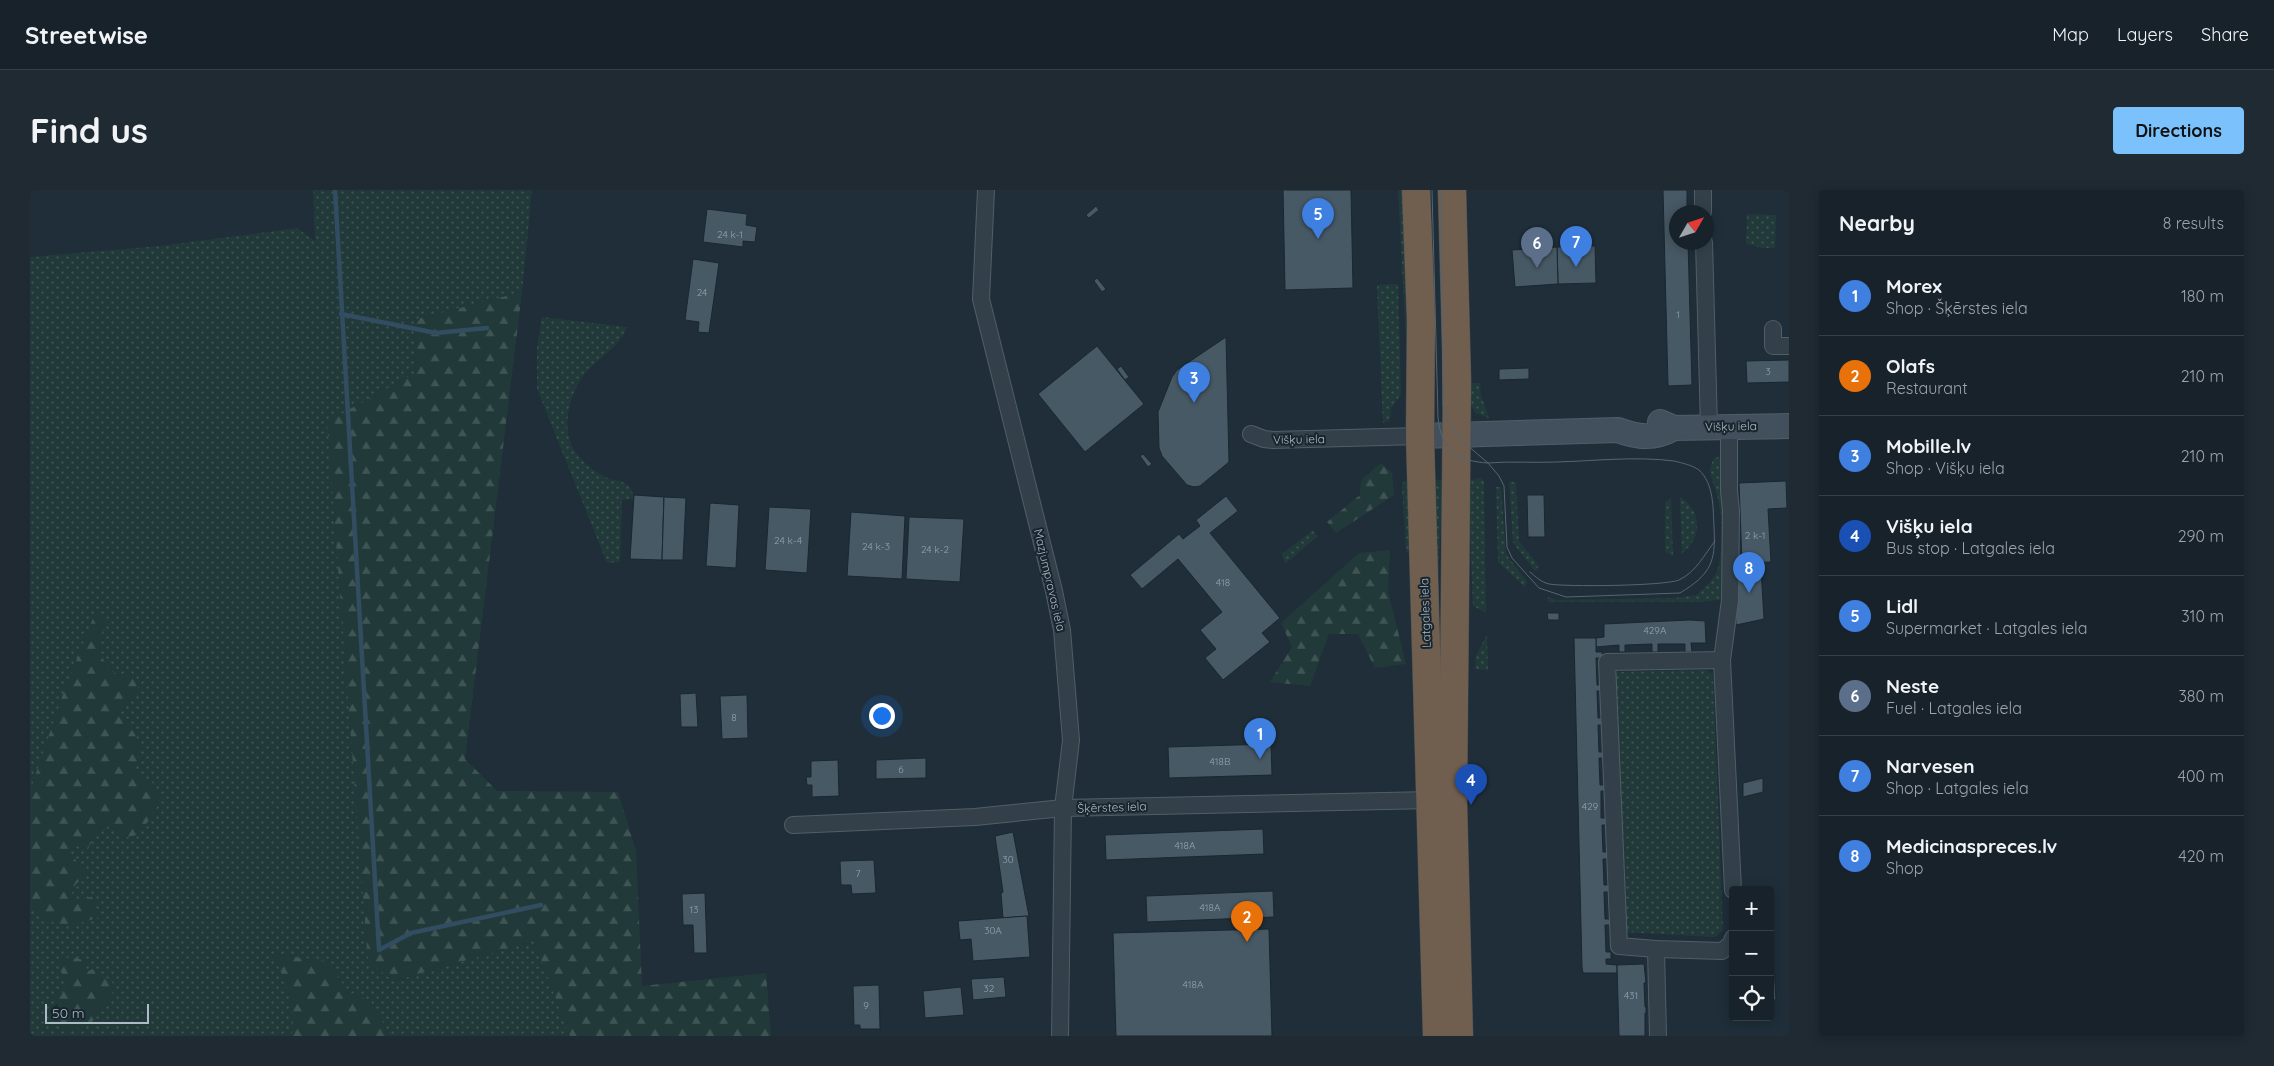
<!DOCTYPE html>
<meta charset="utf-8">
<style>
:root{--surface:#17222b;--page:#202a33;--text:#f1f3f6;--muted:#9ea4a9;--line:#363f47;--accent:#7bc2fd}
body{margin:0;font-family:Quicksand,sans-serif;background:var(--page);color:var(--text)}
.controls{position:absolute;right:15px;bottom:15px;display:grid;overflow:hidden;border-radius:5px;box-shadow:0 2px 12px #0003}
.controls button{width:45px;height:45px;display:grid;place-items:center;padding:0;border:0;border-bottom:1px solid var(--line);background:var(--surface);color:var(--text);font:25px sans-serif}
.compass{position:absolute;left:1639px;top:15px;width:45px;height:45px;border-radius:50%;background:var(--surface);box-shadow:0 2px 12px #0003;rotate:51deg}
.scale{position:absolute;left:15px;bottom:12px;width:104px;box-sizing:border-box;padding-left:5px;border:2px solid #adbbc6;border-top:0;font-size:14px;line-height:18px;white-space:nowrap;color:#adbbc6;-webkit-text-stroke:4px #19252e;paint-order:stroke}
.you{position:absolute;left:851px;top:525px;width:18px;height:18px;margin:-12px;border:4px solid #fff;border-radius:50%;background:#1a73e8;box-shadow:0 0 0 8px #1a73e833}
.badge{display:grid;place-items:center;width:32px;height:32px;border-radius:50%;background:var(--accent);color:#fff;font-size:16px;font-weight:700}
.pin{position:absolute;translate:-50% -41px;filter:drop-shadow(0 1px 2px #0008)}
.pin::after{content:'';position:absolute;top:26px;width:18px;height:15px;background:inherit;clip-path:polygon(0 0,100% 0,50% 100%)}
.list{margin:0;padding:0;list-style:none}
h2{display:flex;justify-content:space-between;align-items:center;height:65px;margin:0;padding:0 20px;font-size:21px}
h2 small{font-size:16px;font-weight:400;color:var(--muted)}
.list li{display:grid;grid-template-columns:32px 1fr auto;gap:15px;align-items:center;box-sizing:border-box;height:80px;padding:0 20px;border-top:1px solid var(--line)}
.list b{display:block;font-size:19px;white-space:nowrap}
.list p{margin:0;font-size:16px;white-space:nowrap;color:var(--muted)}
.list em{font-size:16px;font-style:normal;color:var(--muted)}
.icon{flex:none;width:28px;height:28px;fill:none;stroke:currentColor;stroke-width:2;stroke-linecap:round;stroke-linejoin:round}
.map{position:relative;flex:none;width:1759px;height:846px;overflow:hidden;border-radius:5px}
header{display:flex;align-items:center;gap:30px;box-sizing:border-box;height:70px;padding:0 25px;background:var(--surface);border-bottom:1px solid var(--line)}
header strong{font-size:24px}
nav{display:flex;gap:28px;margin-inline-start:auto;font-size:18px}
.intro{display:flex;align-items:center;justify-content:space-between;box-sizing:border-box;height:120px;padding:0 30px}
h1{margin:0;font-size:35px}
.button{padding:12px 22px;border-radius:5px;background:var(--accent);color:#111;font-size:18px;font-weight:700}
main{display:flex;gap:30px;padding:0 30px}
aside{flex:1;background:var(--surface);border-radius:5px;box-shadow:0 2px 12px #0003}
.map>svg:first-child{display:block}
.green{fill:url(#green-dots)}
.forest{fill:url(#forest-firs)}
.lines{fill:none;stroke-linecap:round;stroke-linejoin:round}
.stream{stroke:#324d61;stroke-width:4.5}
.building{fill:#475965;stroke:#1a2730}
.street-casing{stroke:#505e67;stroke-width:18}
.secondary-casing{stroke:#505e67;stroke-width:26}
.highway-casing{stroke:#3d4b54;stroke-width:29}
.street{stroke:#334049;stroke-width:16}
.secondary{stroke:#41505c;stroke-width:24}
.highway{stroke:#705e4f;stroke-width:28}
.tram{stroke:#556571;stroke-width:1}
.labels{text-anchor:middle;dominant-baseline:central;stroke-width:4;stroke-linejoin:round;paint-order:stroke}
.number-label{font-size:10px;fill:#94a2ae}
.street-label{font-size:12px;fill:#adbbc6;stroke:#19252e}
</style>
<header>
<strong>Streetwise</strong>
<nav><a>Map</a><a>Layers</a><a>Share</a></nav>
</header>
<div class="intro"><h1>Find us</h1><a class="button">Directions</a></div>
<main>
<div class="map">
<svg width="1759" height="846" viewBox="0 0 1759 846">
<defs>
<pattern id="green-dots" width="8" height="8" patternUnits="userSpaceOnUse" patternTransform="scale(1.25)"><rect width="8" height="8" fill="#213a39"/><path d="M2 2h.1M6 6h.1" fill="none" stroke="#3f5554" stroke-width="1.8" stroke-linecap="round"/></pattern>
<pattern id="forest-firs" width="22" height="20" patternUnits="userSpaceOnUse" patternTransform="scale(1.25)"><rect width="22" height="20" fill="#213a39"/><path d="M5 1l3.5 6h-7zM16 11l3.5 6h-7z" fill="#3f5554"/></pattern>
</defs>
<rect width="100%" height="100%" fill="#1f2e39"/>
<g class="green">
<path d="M 283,0 L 502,0 L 492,102 L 384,130 L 386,182 L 364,791 L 504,751 L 540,846 L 357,846 L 358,842 L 341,812 L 319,802 L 295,771 L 243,764 L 256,792 L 264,830 L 262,846 L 0,846 L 0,67 L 130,56 L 267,38 L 285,51 Z"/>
<path d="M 1368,0 L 1374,0 L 1379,55 L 1378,187 Z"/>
<path d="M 1717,24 L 1746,25 L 1745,58 L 1732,58 L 1716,54 Z"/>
<path d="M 1368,94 L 1371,204 L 1361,219 L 1360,231 L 1353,233 L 1347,95 Z"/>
<path d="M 512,127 L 597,137 C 589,159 568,167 554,185 C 541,202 532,232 541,254 C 547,269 565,283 580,289 C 585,290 590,291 595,293 C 600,295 604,303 603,309 L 592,310 L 590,372 L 577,373 L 507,199 L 507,158 Z"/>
<path d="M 1450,193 L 1451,205 L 1459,228 L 1445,223 L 1440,213 L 1437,194 Z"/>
<path d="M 1685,267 L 1692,268 L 1697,409 L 1669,412 L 1518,412 L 1518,407 L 1527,410 L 1645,408 L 1667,405 C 1673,398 1684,390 1687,381 C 1694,362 1692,323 1687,304 C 1683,289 1675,281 1685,267 Z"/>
<path d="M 1450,288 L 1454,291 L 1456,423 L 1443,416 L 1438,291 Z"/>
<path d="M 1380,290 L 1381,361 L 1376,362 L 1372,297 L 1373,292 Z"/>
<path d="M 1399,290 L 1414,290 L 1407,400 L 1409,431 L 1406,433 Z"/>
<path d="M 1479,292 L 1486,292 L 1489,351 L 1509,376 L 1505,381 L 1483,353 Z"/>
<path d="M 1466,297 L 1471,297 L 1476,364 L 1497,392 L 1495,397 L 1468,372 Z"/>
<path d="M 1650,307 C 1672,321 1673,348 1652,363 Z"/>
<path d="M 1641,308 L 1643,366 L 1635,362 L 1635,312 Z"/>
<path d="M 1283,340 L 1288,346 L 1255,374 L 1252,364 Z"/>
<path d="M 1457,445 L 1458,480 L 1445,479 L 1446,465 Z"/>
<path d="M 1676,480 L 1683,484 L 1693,740 L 1685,747 L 1593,742 L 1583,482 Z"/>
</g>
<g class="forest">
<path d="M 492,102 L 435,569 L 467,601 L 588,602 L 606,661 L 612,796 L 736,783 L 741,846 L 540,846 L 504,751 L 363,791 L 338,771 L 297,232 L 386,182 L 384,130 Z"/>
<path d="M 1351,273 L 1362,283 L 1364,305 L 1306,343 L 1297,332 L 1330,305 L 1331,290 Z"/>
<path d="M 1360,360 L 1358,401 L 1376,474 L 1345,478 L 1328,444 L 1299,444 L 1280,496 L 1240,492 L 1262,457 L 1251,433 L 1329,363 Z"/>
<path d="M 77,423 L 75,439 L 69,448 L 69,463 L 81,481 L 87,484 L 104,484 L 109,495 L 105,507 L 91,516 L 89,526 C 109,546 115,555 104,583 L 122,592 L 132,609 L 110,644 L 90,649 L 82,633 L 65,648 L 56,660 L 48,655 L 40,662 L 56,685 L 45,695 L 39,712 L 62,707 L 70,727 L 40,736 L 18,731 L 0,714 L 0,601 L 32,507 L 64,426 Z"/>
<path d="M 243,764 L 295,771 L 319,802 L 341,812 L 358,843 L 357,846 L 262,846 C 266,817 255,790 243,764 Z"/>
<path d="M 41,767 L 54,770 L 54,783 L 65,778 L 85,795 L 82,805 L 67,822 L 63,831 L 43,841 L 30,839 L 23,819 L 26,805 L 37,800 C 36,788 29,782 28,770 Z"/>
</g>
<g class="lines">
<g class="stream">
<path d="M 305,0 L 349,760 L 381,743 L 511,715"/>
<path d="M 311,124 L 406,143 L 457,138"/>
</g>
</g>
<g class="building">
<path d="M 1253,0 L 1321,0 L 1323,98 L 1255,100 Z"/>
<path d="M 1633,0 L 1657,0 L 1657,22 L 1646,22 L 1646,52 L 1658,52 L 1662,195 L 1638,196 Z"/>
<path d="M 1066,16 L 1069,20 L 1059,28 L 1056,25 Z"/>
<path d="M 677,19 L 717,24 L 716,35 L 727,37 L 725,52 L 713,51 L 713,57 L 673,52 Z"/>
<path d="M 1565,56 L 1566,93 L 1528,94 L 1527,57 Z"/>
<path d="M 1527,57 L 1528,94 L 1485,97 L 1482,60 Z"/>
<path d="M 663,69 L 689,73 L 679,143 L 668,142 L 669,132 L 655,130 Z"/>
<path d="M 1067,88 L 1076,99 L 1072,102 L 1064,91 Z"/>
<path d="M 1196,147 L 1199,272 L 1170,296 L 1164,297 L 1157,295 L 1132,266 L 1129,258 L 1128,222 L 1142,187 L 1147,180 Z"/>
<path d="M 1067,156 L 1114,214 L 1055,262 L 1008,204 Z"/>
<path d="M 1759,170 L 1759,192 L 1717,193 L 1716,171 Z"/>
<path d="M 1091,176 L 1099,187 L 1095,190 L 1087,179 Z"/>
<path d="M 1499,178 L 1499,189 L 1469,190 L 1469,179 Z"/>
<path d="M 1113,264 L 1122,274 L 1118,277 L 1110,266 Z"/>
<path d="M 1756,291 L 1757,318 L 1738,319 L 1741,372 L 1712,373 L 1709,293 Z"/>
<path d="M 604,305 L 634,307 L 632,370 L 600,369 Z"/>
<path d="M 1497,305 L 1514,305 L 1515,347 L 1498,347 Z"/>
<path d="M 1196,306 L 1208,321 L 1180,343 L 1250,428 L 1232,443 L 1240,452 L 1193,490 L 1175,468 L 1186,459 L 1170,440 L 1192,422 L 1148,369 L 1112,399 L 1100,385 L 1149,344 L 1153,349 L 1170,336 L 1166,330 Z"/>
<path d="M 634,307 L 656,308 L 653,370 L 632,370 Z"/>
<path d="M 680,313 L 709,315 L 706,378 L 676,376 Z"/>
<path d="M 739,317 L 781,319 L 777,383 L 735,380 Z"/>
<path d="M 821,322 L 875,326 L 872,389 L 817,386 Z"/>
<path d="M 879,327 L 934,329 L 930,392 L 876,389 Z"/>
<path d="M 1731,379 L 1734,429 L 1706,435 L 1704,380 Z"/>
<path d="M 1517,423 L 1529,423 L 1529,430 L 1518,430 Z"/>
<path d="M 1660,430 L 1675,431 L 1676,453 L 1661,453 L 1662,462 L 1655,462 L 1655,454 L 1628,454 L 1628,462 L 1622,462 L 1622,454 L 1595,455 L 1595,462 L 1589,462 L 1589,455 L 1566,457 L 1566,448 L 1574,447 L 1574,434 Z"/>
<path d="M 1544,448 L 1566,448 L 1566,462 L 1572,462 L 1573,468 L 1566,468 L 1567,495 L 1573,495 L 1573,501 L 1567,501 L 1568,528 L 1574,528 L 1575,535 L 1568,535 L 1569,562 L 1575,562 L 1575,568 L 1569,568 L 1570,595 L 1576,595 L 1576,601 L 1571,601 L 1571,628 L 1577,628 L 1577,635 L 1572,635 L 1573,662 L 1578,662 L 1578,669 L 1573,669 L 1574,695 L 1579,695 L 1579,702 L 1574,702 L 1575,729 L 1580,729 L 1580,735 L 1575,735 L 1576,762 L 1581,762 L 1581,769 L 1576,769 L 1576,774 L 1587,775 L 1587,783 L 1553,783 L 1552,777 Z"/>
<path d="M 666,503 L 668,537 L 651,537 L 650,504 Z"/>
<path d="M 717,505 L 718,548 L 692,549 L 690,506 Z"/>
<path d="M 1241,554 L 1242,585 L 1139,588 L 1138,557 Z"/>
<path d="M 896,568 L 896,588 L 846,589 L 846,570 Z"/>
<path d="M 808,570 L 809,606 L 782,607 L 782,595 L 777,595 L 776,587 L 781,587 L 781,571 Z"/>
<path d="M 1733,588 L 1733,602 L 1713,607 L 1713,593 Z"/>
<path d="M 1233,639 L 1234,664 L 1076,670 L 1075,645 Z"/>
<path d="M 983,642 L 999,726 L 973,728 L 971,704 L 973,702 L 965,646 Z"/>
<path d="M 844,670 L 846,703 L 822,704 L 821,695 L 811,695 L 810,671 Z"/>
<path d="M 1243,701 L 1244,727 L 1117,732 L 1116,706 Z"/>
<path d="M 675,703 L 677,763 L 664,763 L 663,735 L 653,735 L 652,704 Z"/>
<path d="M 997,726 L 1000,767 L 943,771 L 941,749 L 930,750 L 928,731 Z"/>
<path d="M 1239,739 L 1242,846 L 1086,846 L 1083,743 Z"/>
<path d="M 1614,774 L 1616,793 L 1614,793 L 1615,817 L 1616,817 L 1616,823 L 1615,823 L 1615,846 L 1589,846 L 1587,775 Z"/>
<path d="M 1744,778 L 1746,810 L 1740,810 L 1740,779 Z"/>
<path d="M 974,787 L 976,807 L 943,810 L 941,789 Z"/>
<path d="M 849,795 L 850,839 L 830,839 L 830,835 L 824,835 L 823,796 Z"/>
<path d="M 931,797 L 934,825 L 895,828 L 893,801 Z"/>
</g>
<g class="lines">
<defs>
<g id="street">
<path d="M 956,0 L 951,109 L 1024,401 L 1032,440 L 1041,550 L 1033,618 L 1030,846"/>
<path d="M 1673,0 L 1673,22"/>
<path d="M 1674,52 L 1679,237"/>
<path d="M 1743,139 L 1743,156 L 1759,156"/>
<path d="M 1699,236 L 1699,301 L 1701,321 L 1700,410 L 1692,470 L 1703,700"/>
<path d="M 1221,244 L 1234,249 L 1243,250 L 1390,246"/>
<path d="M 1692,470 L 1577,472 L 1589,756 L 1626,759 L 1692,761 L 1701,754 L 1703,748"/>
<path d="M 763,635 L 945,627 L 1033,618 L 1401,610"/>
<path d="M 1626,759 L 1628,846"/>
</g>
<g id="secondary">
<path d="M 1630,232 L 1644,238 L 1759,236"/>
<path d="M 1390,246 L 1588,240 C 1609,248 1624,249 1644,238"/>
</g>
<g id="highway">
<path d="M 1386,0 L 1391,130 L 1390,246 L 1407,846"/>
<path d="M 1422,0 L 1427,191 L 1423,611 L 1429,846"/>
</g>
</defs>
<use href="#street" class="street-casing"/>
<use href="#secondary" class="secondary-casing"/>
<use href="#highway" class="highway-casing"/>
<use href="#street" class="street"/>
<use href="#secondary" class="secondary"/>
<use href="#highway" class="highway"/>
<g class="tram">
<path d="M 1402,0 L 1408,227 C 1411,260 1427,271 1458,273 C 1480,271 1503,273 1526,272 C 1564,271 1606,266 1644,271 C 1652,273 1662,275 1669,280 C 1684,294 1683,318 1684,337 C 1686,372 1681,384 1650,403 L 1536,407 L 1509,398 L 1482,368 L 1477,357 L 1474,296 L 1469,286 L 1458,273 L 1430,249 L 1422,237 L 1413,216 L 1411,0"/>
<path d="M 1500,382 C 1506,387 1511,392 1519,394 C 1536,397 1634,396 1649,390 C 1666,382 1674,365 1685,351"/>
</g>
</g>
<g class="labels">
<g class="number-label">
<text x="700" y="44">24 k-1</text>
<text x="672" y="102">24</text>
<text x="1648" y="124">1</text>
<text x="1738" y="181">3</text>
<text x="1725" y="345">2 k-1</text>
<text x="758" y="350">24 k-4</text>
<text x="846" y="356">24 k-3</text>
<text x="905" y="359">24 k-2</text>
<text x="1193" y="392">418</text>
<text x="1625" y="440">429A</text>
<text x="704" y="527">8</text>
<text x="1190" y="571">418B</text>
<text x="871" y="579">6</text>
<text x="1560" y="616">429</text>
<text x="1155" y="655">418A</text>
<text x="978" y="669">30</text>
<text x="828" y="683">7</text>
<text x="1180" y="717">418A</text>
<text x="664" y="719">13</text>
<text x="963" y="740">30A</text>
<text x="1163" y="794">418A</text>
<text x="959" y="798">32</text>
<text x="1601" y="805">431</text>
<text x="836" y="815">9</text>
</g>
<g class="street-label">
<text transform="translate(1701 236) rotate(-1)">Višķu iela</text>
<text transform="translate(1269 249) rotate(-1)">Višķu iela</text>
<text transform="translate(1020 390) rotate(77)">Mazjumpravas iela</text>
<text transform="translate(1395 423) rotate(-92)">Latgales iela</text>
<text transform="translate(1082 617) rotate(-2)">Šķērstes iela</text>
</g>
</g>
</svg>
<div class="controls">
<button>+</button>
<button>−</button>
<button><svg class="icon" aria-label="locate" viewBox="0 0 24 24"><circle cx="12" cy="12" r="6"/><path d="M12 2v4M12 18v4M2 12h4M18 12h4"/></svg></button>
</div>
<svg class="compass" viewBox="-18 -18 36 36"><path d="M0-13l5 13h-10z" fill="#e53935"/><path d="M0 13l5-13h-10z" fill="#9ea4a9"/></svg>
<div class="scale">50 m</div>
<div class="you"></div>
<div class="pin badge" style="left:1230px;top:569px;background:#3f7fe0">1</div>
<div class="pin badge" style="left:1217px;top:752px;background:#e8710a">2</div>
<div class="pin badge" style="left:1164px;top:213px;background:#3f7fe0">3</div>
<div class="pin badge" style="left:1441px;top:615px;background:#1a4fb4">4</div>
<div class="pin badge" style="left:1288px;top:49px;background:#3f7fe0">5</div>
<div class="pin badge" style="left:1507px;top:78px;background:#5c6f8a">6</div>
<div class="pin badge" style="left:1546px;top:77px;background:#3f7fe0">7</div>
<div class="pin badge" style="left:1719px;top:403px;background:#3f7fe0">8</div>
</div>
<aside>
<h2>Nearby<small>8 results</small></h2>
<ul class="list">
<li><span class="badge" style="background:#3f7fe0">1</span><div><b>Morex</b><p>Shop · Šķērstes iela</p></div><em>180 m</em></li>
<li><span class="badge" style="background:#e8710a">2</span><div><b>Olafs</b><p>Restaurant</p></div><em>210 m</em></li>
<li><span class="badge" style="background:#3f7fe0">3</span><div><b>Mobille.lv</b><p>Shop · Višķu iela</p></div><em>210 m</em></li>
<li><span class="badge" style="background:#1a4fb4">4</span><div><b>Višķu iela</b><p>Bus stop · Latgales iela</p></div><em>290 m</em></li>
<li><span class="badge" style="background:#3f7fe0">5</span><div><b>Lidl</b><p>Supermarket · Latgales iela</p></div><em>310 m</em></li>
<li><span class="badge" style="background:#5c6f8a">6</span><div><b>Neste</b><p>Fuel · Latgales iela</p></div><em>380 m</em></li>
<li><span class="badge" style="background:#3f7fe0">7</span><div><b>Narvesen</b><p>Shop · Latgales iela</p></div><em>400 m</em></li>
<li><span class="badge" style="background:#3f7fe0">8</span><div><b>Medicinaspreces.lv</b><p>Shop</p></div><em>420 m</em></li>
</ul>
</aside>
</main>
